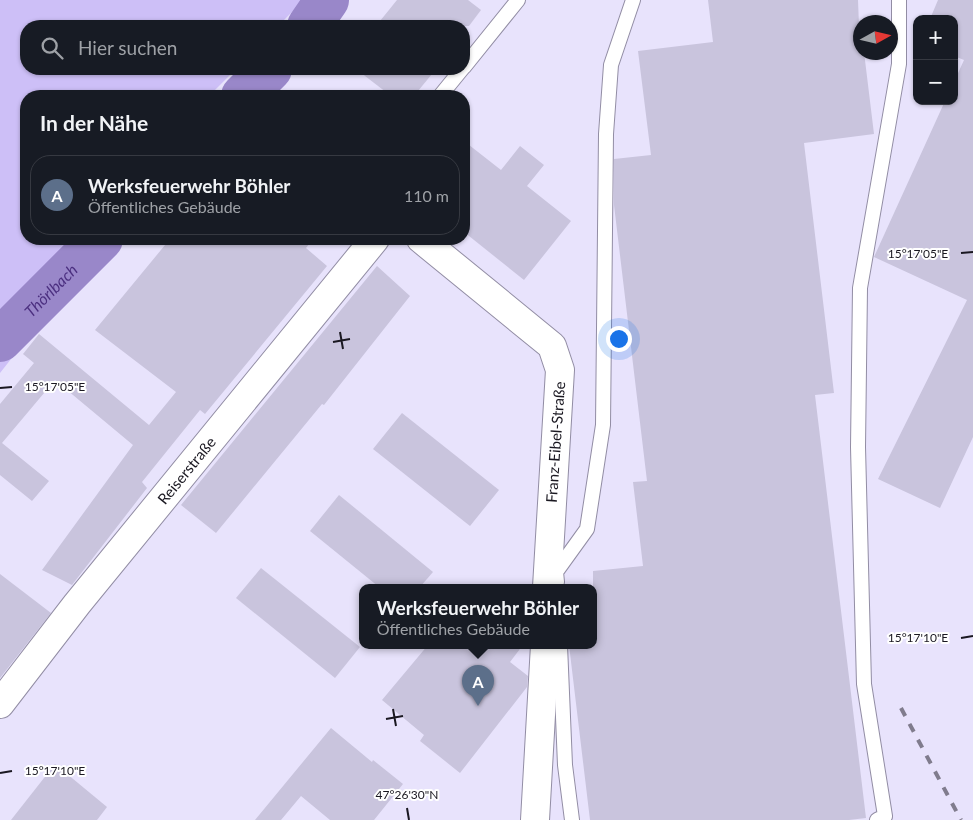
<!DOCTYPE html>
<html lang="de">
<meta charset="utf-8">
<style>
:root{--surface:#171b24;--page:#20242c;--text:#f1f3f6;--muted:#9ea1a6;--line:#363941;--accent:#7c3aed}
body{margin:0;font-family:Lato,sans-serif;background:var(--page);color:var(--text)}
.controls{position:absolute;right:15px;top:15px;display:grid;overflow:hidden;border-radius:10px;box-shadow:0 1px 4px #0004}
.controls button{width:45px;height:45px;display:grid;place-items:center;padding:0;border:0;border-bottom:1px solid var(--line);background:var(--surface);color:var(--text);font:25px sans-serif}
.compass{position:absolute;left:853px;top:15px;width:45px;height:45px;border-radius:50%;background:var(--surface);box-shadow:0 1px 4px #0004;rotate:82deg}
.you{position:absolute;left:618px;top:338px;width:18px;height:18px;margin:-12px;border:4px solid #fff;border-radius:50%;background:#1a73e8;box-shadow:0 0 0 8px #1a73e833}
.badge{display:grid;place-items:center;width:32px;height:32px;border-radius:50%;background:var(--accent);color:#fff;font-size:16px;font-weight:700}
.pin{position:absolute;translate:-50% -41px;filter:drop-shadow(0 1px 2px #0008)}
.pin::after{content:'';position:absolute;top:26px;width:18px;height:15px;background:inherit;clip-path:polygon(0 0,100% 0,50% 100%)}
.popup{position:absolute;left:359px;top:584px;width:238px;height:65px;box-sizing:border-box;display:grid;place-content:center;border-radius:10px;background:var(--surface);filter:drop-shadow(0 1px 4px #0005);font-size:16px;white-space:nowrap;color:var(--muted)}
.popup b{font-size:19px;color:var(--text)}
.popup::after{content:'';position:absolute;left:50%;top:100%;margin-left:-10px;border:10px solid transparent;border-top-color:var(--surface)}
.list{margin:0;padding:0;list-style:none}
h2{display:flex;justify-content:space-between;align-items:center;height:65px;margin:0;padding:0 20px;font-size:21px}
h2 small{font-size:16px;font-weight:400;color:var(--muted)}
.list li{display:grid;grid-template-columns:32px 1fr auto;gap:15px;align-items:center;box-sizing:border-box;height:80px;margin:0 10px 10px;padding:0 10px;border:1px solid var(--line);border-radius:20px}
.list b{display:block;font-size:19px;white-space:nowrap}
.list p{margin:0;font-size:16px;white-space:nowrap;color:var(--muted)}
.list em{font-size:16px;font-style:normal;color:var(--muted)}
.icon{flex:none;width:28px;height:28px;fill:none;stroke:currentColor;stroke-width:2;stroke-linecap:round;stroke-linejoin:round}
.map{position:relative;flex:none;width:973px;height:820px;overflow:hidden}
.search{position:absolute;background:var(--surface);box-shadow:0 1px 4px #0004;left:20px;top:20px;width:450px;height:55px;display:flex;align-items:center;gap:12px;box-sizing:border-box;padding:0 18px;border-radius:20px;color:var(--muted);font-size:19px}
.panel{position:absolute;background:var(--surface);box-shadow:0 1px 4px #0004;left:20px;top:90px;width:450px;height:155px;border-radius:20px}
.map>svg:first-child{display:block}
.green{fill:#cdbff7}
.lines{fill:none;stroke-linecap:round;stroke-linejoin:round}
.river{stroke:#9987c9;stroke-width:44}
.building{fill:#c9c4dd}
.service-casing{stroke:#928da4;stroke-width:16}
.minor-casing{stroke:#928da4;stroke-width:30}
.service{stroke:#fff;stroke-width:14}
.minor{stroke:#fff;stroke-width:28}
.rail{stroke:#807c8d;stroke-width:4;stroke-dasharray:9 9;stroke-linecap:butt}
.ticks{fill:none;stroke:#1a1821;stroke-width:2}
.labels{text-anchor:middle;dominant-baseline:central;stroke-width:4;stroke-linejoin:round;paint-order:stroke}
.street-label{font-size:15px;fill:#1a1821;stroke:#fff}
.water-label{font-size:16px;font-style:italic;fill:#4c3080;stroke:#fff}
.ticks-label{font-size:12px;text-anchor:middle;fill:#1a1821;stroke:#fff;stroke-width:4;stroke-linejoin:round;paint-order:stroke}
</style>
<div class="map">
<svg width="973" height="820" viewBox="0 0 973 820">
<rect width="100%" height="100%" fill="#e8e3fc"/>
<path class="green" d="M 0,0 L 304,0 L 278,26 L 26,26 L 26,69 L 236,69 L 209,96 L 26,96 L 26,239 L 127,239 L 107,261 L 37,326 L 0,373 Z"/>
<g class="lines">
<g class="river">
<path d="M 309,26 L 327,0"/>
<path d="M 243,96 L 270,69"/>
<path id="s1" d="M 0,340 L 101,239"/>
</g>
</g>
<g class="building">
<path d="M 397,0 L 468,0 L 481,10 L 469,26 L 376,26 Z"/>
<path d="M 708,0 L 858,0 L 860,52 L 864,52 L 874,134 L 804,143 L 834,393 L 815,395 L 866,818 L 849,820 L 590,820 L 569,645 L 593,645 L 593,571 L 643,566 L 633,482 L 647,481 L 614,205 L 614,159 L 651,155 L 638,51 L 713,42 Z"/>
<path d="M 938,0 L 973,0 L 973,437 L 940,508 L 878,479 L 967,300 L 874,257 L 945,101 L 954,101 L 954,82 L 964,60 L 954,56 L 954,19 L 930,19 Z"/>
<path d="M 356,69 L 436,69 L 414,96 L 391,96 Z"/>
<path d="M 464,141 L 501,170 L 520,146 L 544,165 L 527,186 L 571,221 L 524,280 L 464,232 Z"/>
<path d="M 170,239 L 313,239 L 306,248 L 327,266 L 205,414 L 200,410 L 142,482 L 147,488 L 72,585 L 42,570 L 133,445 L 55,380 L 2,443 L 49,481 L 32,501 L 0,475 L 0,404 L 34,363 L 23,354 L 39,334 L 149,425 L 176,392 L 95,330 Z"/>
<path d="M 377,266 L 410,296 L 324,405 L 322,404 L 216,533 L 181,505 Z"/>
<path d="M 402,413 L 499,490 L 470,526 L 373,449 Z"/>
<path d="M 339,495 L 433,572 L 420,587 L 379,587 L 310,531 Z"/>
<path d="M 261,568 L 360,647 L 335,678 L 236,598 Z"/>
<path d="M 0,574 L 51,613 L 0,678 Z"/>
<path d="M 428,645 L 523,645 L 510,662 L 528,676 L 527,687 L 460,773 L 420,741 L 424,735 L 382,700 Z"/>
<path d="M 331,728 L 372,762 L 373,760 L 403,784 L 374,820 L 330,820 L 301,796 L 281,820 L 255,820 Z"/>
<path d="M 55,764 L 107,807 L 97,820 L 11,820 Z"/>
</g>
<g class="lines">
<defs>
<g id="service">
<path d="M 464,67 L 518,0"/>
<path d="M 440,96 L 462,69"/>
<path d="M 557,582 L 556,572 L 587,529 L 603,425 L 606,134 L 611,65 L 633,0"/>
<path d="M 560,645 L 565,765 L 572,820"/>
<path d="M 877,820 L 885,816 L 864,684 L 858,447 L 860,288 L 899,64 L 899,0"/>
</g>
<g id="minor">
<path d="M 421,239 L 552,346 L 560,370 L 547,587"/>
<path id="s2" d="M 0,704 L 77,604 L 375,239"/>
<path d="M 535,820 L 545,645"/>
</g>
</defs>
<use href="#service" class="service-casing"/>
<use href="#minor" class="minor-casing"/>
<use href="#service" class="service"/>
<use href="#minor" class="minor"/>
<path class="rail" d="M 901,708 L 961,820"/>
</g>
<path class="ticks" d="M 961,253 L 973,252M 340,332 L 343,349M 333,342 L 350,339M 0,388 L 12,387M 961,638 L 973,636M 393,709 L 396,726M 386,719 L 403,716M 0,773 L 12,771M 407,808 L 409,820"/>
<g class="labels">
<g class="street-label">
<text transform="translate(555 442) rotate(-86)">Franz-Eibel-Straße</text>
<text stroke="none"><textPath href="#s2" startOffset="299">Reiserstraße</textPath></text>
</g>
<g class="water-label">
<text stroke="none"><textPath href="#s1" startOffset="71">Thörlbach</textPath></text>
</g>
</g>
<g class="ticks-label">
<text x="918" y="258">15°17'05"E</text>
<text x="55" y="391">15°17'05"E</text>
<text x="918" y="642">15°17'10"E</text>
<text x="55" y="775">15°17'10"E</text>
<text x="407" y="799">47°26'30"N</text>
</g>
</svg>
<div class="controls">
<button>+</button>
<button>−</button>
</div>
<svg class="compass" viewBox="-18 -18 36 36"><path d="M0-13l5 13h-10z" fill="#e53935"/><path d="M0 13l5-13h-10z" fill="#9ea1a6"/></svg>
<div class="you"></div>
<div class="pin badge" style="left:478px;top:706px;background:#5c6f8a">A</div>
<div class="popup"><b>Werksfeuerwehr Böhler</b>Öffentliches Gebäude</div>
<div class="search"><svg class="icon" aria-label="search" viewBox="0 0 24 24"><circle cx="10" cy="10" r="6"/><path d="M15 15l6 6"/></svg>Hier suchen</div>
<section class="panel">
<h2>In der Nähe<small></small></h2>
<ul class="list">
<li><span class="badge" style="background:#5c6f8a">A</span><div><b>Werksfeuerwehr Böhler</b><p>Öffentliches Gebäude</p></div><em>110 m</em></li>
</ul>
</section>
</div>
